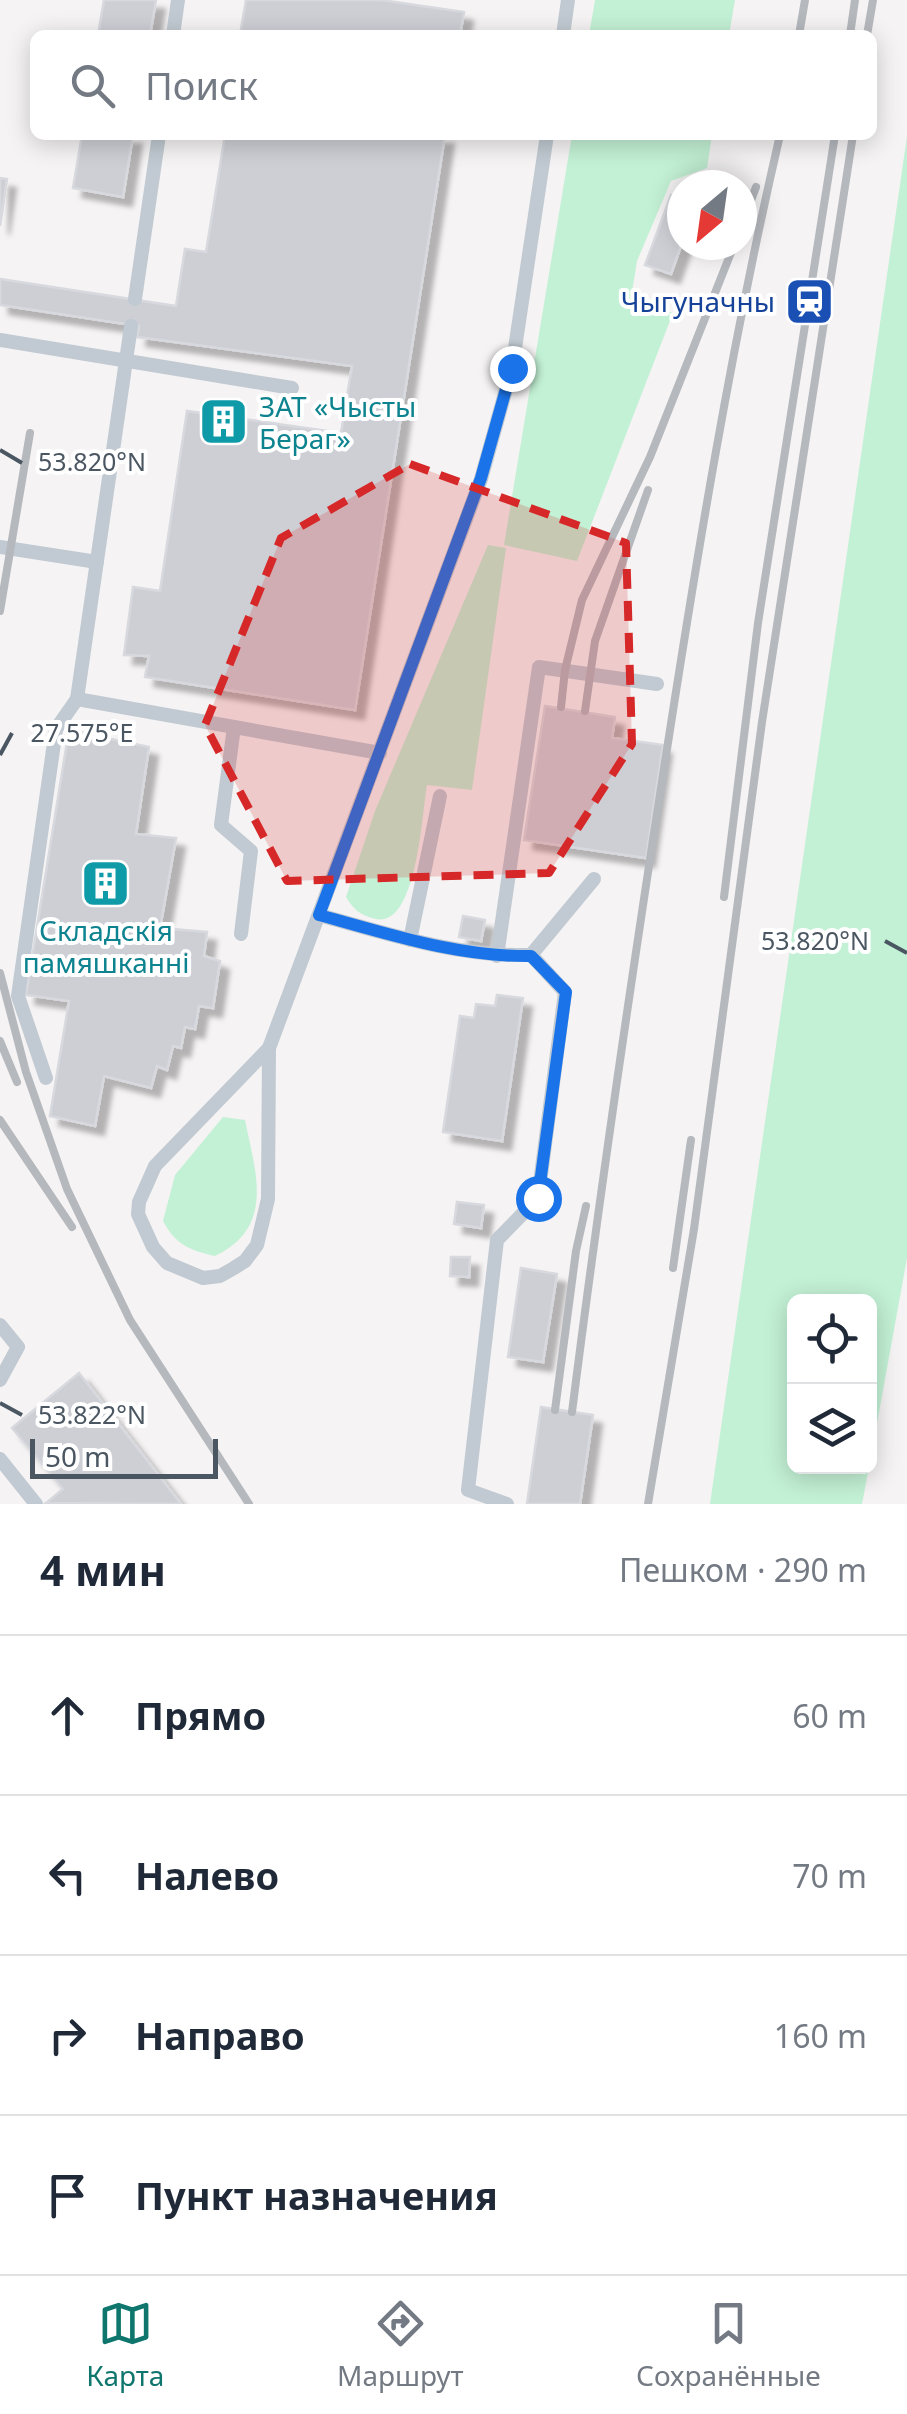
<!DOCTYPE html>
<html lang="ru">
<meta charset="utf-8">
<style>
:root{--surface:#fff;--page:#f6f6f7;--text:#1f2937;--muted:#747a83;--line:#e0e1e3;--accent:#0f766e}
body{margin:0;font-family:"Noto Sans",sans-serif;background:var(--page);color:var(--text)}
.controls{position:absolute;right:30px;bottom:30px;display:grid;overflow:hidden;border-radius:15px;box-shadow:0 5px 25px #0003}
.controls button{width:90px;height:90px;display:grid;place-items:center;padding:0;border:0;border-bottom:2px solid var(--line);background:var(--surface);color:var(--text);font:50px sans-serif}
.compass{position:absolute;left:667px;top:170px;width:90px;height:90px;border-radius:50%;background:var(--surface);box-shadow:0 5px 25px #0003;rotate:209deg}
.scale{position:absolute;left:30px;bottom:25px;width:188px;box-sizing:border-box;padding-left:10px;border:5px solid #4a5661;border-top:0;font-size:28px;line-height:35px;white-space:nowrap;color:#4a5661;-webkit-text-stroke:8px #fff;paint-order:stroke}
.stop{position:absolute;width:30px;height:30px;margin:-22px;border:8px solid #1a73e8;border-radius:50%;background:#fff}
.stop.end{background:#1a73e8;border-color:#fff;box-shadow:0 2px 10px #0008}
.list{margin:0;padding:0;list-style:none}
h2{display:flex;justify-content:space-between;align-items:center;height:130px;margin:0;padding:0 40px;font-size:42px}
h2 small{font-size:32px;font-weight:400;color:var(--muted)}
.list li{display:grid;grid-template-columns:65px 1fr auto;gap:30px;align-items:center;box-sizing:border-box;height:160px;padding:0 40px;border-top:2px solid var(--line)}
.list b{display:block;font-size:38px;white-space:nowrap}
.list em{font-size:32px;font-style:normal;color:var(--muted)}
.icon{flex:none;width:55px;height:55px;fill:none;stroke:currentColor;stroke-width:2;stroke-linecap:round;stroke-linejoin:round}
.map{position:relative;flex:none;width:907px;height:1504px;overflow:hidden}
.search{position:absolute;background:var(--surface);box-shadow:0 5px 25px #0003;left:30px;right:30px;top:30px;height:110px;display:flex;align-items:center;gap:25px;box-sizing:border-box;padding:0 35px;border-radius:15px;color:var(--muted);font-size:38px}
.sheet{height:770px;background:var(--surface)}
nav{display:flex;justify-content:space-around;align-items:center;box-sizing:border-box;height:140px;border-top:2px solid var(--line);background:var(--surface);font-size:28px;color:var(--muted)}
nav a{display:grid;justify-items:center;gap:5px}
nav .on{color:var(--accent)}
.map>svg:first-child{display:block}
.green{fill:#c3f1d5}
.building{fill:#cdcfd5;stroke:#d7d9de;stroke-width:2.5;filter:url(#shadow)}
.lines{fill:none;stroke-linecap:round;stroke-linejoin:round}
.lane{stroke:#c1cad2;stroke-width:14}
.rail{stroke:#b5b8bd;stroke-width:8}
.route{stroke:#1a73e8;stroke-width:12}
.marked{fill:#d62828;fill-opacity:0.2;stroke:#d62828;stroke-width:8;stroke-dasharray:20 12;stroke-linejoin:round}
.ticks{fill:none;stroke:#4a5661;stroke-width:4}
.labels{text-anchor:middle;dominant-baseline:central;stroke-width:8;stroke-linejoin:round;paint-order:stroke}
.transit-label{font-size:28px;fill:#164399;stroke:#fff;text-anchor:end}
.culture-label{font-size:28px;fill:#0d838f;stroke:#fff;text-anchor:start}
.ticks-label{font-size:25px;text-anchor:middle;fill:#4a5661;stroke:#fff;stroke-width:8;stroke-linejoin:round;paint-order:stroke}
</style>
<div class="map">
<svg width="907" height="1504" viewBox="0 0 907 1504">
<defs>
<filter id="shadow"><feDropShadow dx="9" dy="9" stdDeviation="2.5" flood-color="#0004"/></filter>
</defs>
<rect width="100%" height="100%" fill="#f5f3f3"/>
<g class="green">
<path d="M 595,0 L 735,0 L 729,35 L 589,35 Z"/>
<path d="M 572,135 L 712,135 L 707,168 L 671,181 L 637,261 L 631,298 L 673,313 L 577,561 L 504,545 Z"/>
<path d="M 907,136 L 907,1258 L 870,1462 L 870,1302 L 794,1302 L 794,1466 L 869,1467 L 862,1504 L 710,1504 Z"/>
<path d="M 488,545 L 506,548 L 472,790 L 427,785 C 422,812 417,928 376,919 C 360,915 354,910 346,897 L 375,811 Z"/>
<path d="M 223,1117 L 245,1120 C 256,1174 275,1227 215,1256 C 189,1250 176,1245 163,1221 L 175,1175 Z"/>
</g>
<g class="building">
<path d="M 104,0 L 156,0 L 150,35 L 98,35 Z"/>
<path d="M 246,0 L 381,0 L 464,12 L 460,35 L 240,35 Z"/>
<path d="M 82,135 L 133,135 L 123,197 L 73,188 Z"/>
<path d="M 225,135 L 445,135 L 355,710 L 145,677 L 149,656 L 124,655 L 133,587 L 160,591 L 187,411 L 341,433 L 352,366 L 137,337 L 139,326 L 0,305 L 0,279 L 176,306 L 185,249 L 206,252 Z"/>
<path d="M 0,178 L 7,179 L 0,226 Z"/>
<path d="M 671,195 L 682,199 L 682,243 L 671,274 L 645,265 Z"/>
<path d="M 545,706 L 615,717 L 612,738 L 663,745 L 646,858 L 524,840 Z"/>
<path d="M 69,730 L 149,747 L 136,834 L 176,838 L 160,928 L 207,932 L 204,956 L 220,961 L 213,1008 L 199,1006 L 195,1029 L 185,1027 L 181,1048 L 173,1046 L 167,1070 L 157,1066 L 151,1088 L 104,1076 L 95,1126 L 50,1116 L 69,1001 L 26,995 Z"/>
<path d="M 463,916 L 485,920 L 481,941 L 459,937 Z"/>
<path d="M 497,995 L 523,998 L 502,1141 L 443,1132 L 460,1016 L 474,1018 L 476,1004 L 495,1006 Z"/>
<path d="M 457,1202 L 484,1205 L 481,1228 L 454,1224 Z"/>
<path d="M 451,1257 L 470,1257 L 469,1277 L 450,1276 Z"/>
<path d="M 521,1268 L 557,1274 L 543,1362 L 508,1357 Z"/>
<path d="M 79,1373 L 181,1504 L 46,1503 L 63,1489 L 12,1428 Z"/>
<path d="M 541,1407 L 593,1415 L 580,1504 L 527,1504 Z"/>
</g>
<g class="lines">
<g class="lane">
<path d="M 173,35 L 178,0"/>
<path d="M 563,35 L 568,0"/>
<path d="M 135,299 L 159,135"/>
<path d="M 131,326 L 77,699 L 380,753"/>
<path d="M 0,340 L 292,388"/>
<path d="M 0,547 L 97,562"/>
<path d="M 234,727 L 221,825 L 251,851 L 241,934"/>
<path d="M 319,915 C 389,934 458,957 531,955 L 565,992 L 538,1198 L 497,1240 L 468,1490 L 507,1504"/>
<path d="M 410,940 L 440,796"/>
<path d="M 531,955 L 594,879"/>
<path d="M 497,956 L 539,667 L 657,684"/>
<path d="M 269,1048 L 155,1166 L 139,1202 L 138,1214 L 153,1247 L 167,1263 L 203,1278 L 220,1276 L 234,1268 L 245,1261 L 257,1245 L 268,1199 L 269,1048 L 481,479 L 512,368 L 547,135"/>
<path d="M 46,1078 L 18,996 L 56,729 L 77,699"/>
<path d="M 0,1325 L 18,1347 L 0,1380"/>
<path d="M 0,1459 L 36,1504"/>
</g>
<g class="rail">
<path d="M 799,35 L 805,0"/>
<path d="M 850,35 L 855,0"/>
<path d="M 867,35 L 873,0"/>
<path d="M 742,224 L 756,187"/>
<path d="M 0,611 L 30,433"/>
<path d="M 561,707 L 565,670 L 582,600 L 650,457 L 734,245"/>
<path d="M 585,711 L 595,641 L 648,490"/>
<path d="M 724,897 L 758,623 L 835,135"/>
<path d="M 0,973 L 26,1072 L 67,1189 L 130,1320 L 249,1504"/>
<path d="M 0,1041 L 17,1082"/>
<path d="M 0,1120 L 72,1227"/>
<path d="M 673,1268 L 691,1140"/>
<path d="M 555,1410 L 576,1251 L 586,1206"/>
<path d="M 572,1412 C 599,1199 630,987 663,775 C 696,561 731,346 780,135"/>
<path d="M 648,1504 L 694,1229 L 762,722 L 853,135"/>
</g>
</g>
<g class="lines">
<path class="route" d="M 512,368 L 481,478 L 319,915 C 389,934 457,957 531,956 L 566,992 L 538,1198"/>
</g>
<path class="marked" d="M 410,464 L 626,543 L 632,744 L 549,873 L 287,881 L 205,725 L 281,538 Z"/>
<path class="ticks" d="M 0,450 L 22,463M 0,755 L 12,733M 885,941 L 907,953M 0,1403 L 22,1415"/>
<defs>
<symbol id="station-square" viewBox="-11 -11 22 22"><rect x="-9" y="-9" width="18" height="18" rx="4" fill="#1a4fb4" stroke="#fff"/><path d="M-3-6H3Q5-6 5-4V2Q5 4 3 4L4.5 6H3L1.5 4h-3L-3 6H-4.5L-3 4Q-5 4-5 2V-4Q-5-6-3-6ZM-3.5-4v3h7v-3ZM-3.5 1v1.5H-2V1ZM2 1v1.5H3.5V1Z" fill="#fff"/></symbol>
<symbol id="building-square" viewBox="-11 -11 22 22"><rect x="-9" y="-9" width="18" height="18" rx="4" fill="#0f9aa8" stroke="#fff"/><path d="M-4-6H4V6H1V3H-1V6H-4ZM-2.5-4.3h1.7v1.8h-1.7ZM.8-4.3h1.7v1.8H.8ZM-2.5-1h1.7V.8h-1.7ZM.8-1h1.7V.8H.8Z" fill="#fff"/></symbol>
</defs>
<g fill-rule="evenodd">
<use href="#station-square" x="782" y="274" width="55" height="55"/>
<use href="#building-square" x="196" y="394" width="55" height="55"/>
<use href="#building-square" x="78" y="856" width="55" height="55"/>
</g>
<g class="labels">
<g class="transit-label">
<text x="775" y="301">Чыгуначны</text>
</g>
<g class="culture-label">
<text x="259" y="406">ЗАТ «Чысты<tspan x="259" dy="32">Бераг»</tspan></text>
<text x="106" y="930" text-anchor="middle">Складскія<tspan x="106" dy="32">памяшканні</tspan></text>
</g>
</g>
<g class="ticks-label">
<text x="92" y="471">53.820°N</text>
<text x="82" y="742">27.575°E</text>
<text x="815" y="950">53.820°N</text>
<text x="92" y="1424">53.822°N</text>
</g>
</svg>
<div class="controls">
<button><svg class="icon" aria-label="locate" viewBox="0 0 24 24"><circle cx="12" cy="12" r="6"/><path d="M12 2v4M12 18v4M2 12h4M18 12h4"/></svg></button>
<button><svg class="icon" aria-label="layers" viewBox="0 0 24 24"><path d="M12 4l9 5-9 5-9-5zM3 14l9 5 9-5"/></svg></button>
</div>
<svg class="compass" viewBox="-18 -18 36 36"><path d="M0-13l5 13h-10z" fill="#e53935"/><path d="M0 13l5-13h-10z" fill="#747a83"/></svg>
<div class="scale">50 m</div>
<div class="stop" style="left:538px;top:1198px"></div>
<div class="stop end" style="left:512px;top:368px"></div>
<div class="search"><svg class="icon" aria-label="search" viewBox="0 0 24 24"><circle cx="10" cy="10" r="6"/><path d="M15 15l6 6"/></svg>Поиск</div>
</div>
<section class="sheet">
<h2>4 мин<small>Пешком · 290 m</small></h2>
<ul class="list">
<li><svg class="icon" aria-label="ahead" viewBox="0 0 24 24"><path d="M12 20V5M6 11l6-6 6 6"/></svg><div><b>Прямо</b></div><em>60 m</em></li>
<li><svg class="icon" aria-label="left" viewBox="0 0 24 24"><path d="M17 20v-9H6M10 6l-5 5 5 5"/></svg><div><b>Налево</b></div><em>70 m</em></li>
<li><svg class="icon" aria-label="right" viewBox="0 0 24 24"><path d="M7 20v-9h11M14 6l5 5-5 5"/></svg><div><b>Направо</b></div><em>160 m</em></li>
<li><svg class="icon" aria-label="arrive" viewBox="0 0 24 24"><path d="M6 21V4h12l-3 4 3 4H6"/></svg><div><b>Пункт назначения</b></div></li>
</ul>
</section>
<nav>
<a class="on"><svg class="icon" aria-label="map" viewBox="0 0 24 24"><path d="M3 6l6-2 6 2 6-2v14l-6 2-6-2-6 2zM9 4v14M15 6v14"/></svg>Карта</a>
<a><svg class="icon" aria-label="directions" viewBox="0 0 24 24"><path d="M12 3l9 9-9 9-9-9zM9 14v-3h6M13 9l2 2-2 2"/></svg>Маршрут</a>
<a><svg class="icon" aria-label="saved" viewBox="0 0 24 24"><path d="M7 4h10v16l-5-4-5 4z"/></svg>Сохранённые</a>
</nav>
